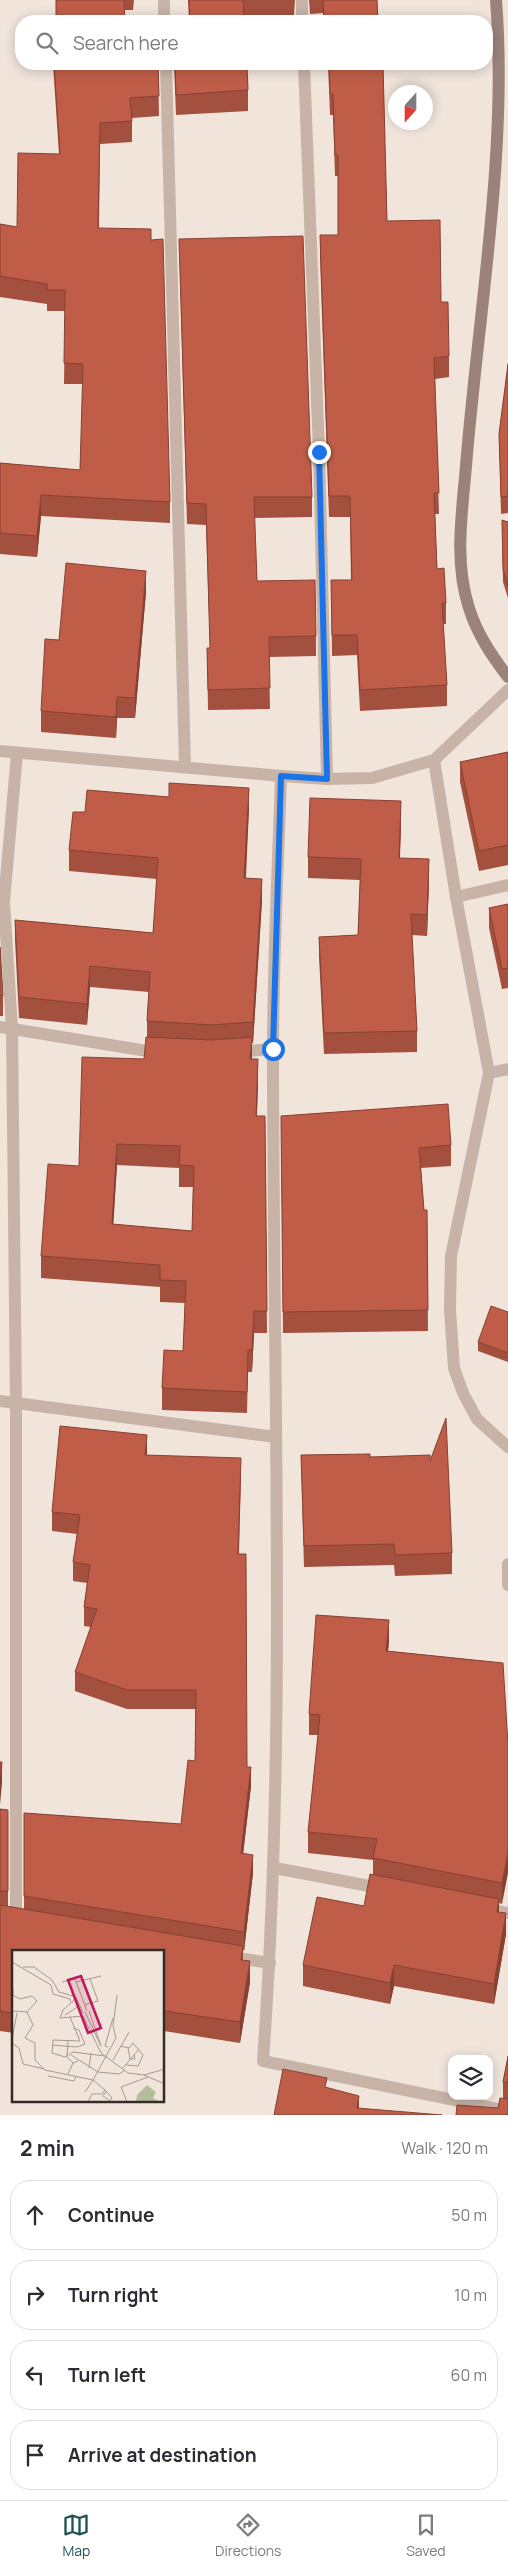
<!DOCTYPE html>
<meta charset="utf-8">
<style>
:root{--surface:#fff;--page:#f7f7f7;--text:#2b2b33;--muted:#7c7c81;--line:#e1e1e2;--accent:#1f5353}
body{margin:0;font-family:Manrope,sans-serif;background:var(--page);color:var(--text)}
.controls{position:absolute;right:15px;bottom:15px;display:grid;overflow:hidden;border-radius:10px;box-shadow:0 2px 12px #0003}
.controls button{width:45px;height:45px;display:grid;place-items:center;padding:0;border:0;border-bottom:1px solid var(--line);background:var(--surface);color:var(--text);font:25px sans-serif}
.compass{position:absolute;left:388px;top:85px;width:45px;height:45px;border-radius:50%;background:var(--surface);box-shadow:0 2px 12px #0003;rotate:201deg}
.stop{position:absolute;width:15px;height:15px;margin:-11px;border:4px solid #1a73e8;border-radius:50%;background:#fff}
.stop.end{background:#1a73e8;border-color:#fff;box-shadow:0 1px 5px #0008}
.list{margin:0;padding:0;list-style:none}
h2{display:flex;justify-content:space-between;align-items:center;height:65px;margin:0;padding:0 20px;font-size:21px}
h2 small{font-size:16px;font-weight:400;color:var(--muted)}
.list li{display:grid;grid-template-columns:32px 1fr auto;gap:15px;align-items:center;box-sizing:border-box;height:70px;margin:0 10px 10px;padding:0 10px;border:1px solid var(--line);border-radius:20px}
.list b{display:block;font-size:19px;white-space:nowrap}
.list em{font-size:16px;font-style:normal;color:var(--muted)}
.icon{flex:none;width:28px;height:28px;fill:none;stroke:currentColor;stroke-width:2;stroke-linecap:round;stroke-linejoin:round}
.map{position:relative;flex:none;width:508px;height:2115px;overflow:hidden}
.search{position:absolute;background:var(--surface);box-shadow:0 2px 12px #0003;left:15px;right:15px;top:15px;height:55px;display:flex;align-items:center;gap:12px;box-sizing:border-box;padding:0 18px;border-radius:20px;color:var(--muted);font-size:19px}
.sheet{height:385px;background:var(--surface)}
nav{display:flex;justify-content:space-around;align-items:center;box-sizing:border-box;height:70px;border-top:1px solid var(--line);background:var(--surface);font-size:14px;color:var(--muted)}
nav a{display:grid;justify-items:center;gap:2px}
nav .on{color:var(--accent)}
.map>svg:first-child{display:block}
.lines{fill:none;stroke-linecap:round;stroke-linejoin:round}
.street{stroke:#c7b4a7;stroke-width:12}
.secondary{stroke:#9b8379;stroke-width:12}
.wall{fill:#a4503f;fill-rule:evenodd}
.shaded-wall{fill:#864133}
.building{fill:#bf5d49;stroke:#864133;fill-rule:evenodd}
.route{stroke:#1a73e8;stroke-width:6}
.inset-road{fill:none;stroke:#a59a93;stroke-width:1}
.view{fill:#c2185b;fill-opacity:0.15;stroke:#c2185b;stroke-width:2.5}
.inset-edge{fill:none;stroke:#342a27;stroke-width:2.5}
</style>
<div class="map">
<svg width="508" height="2115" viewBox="0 0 508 2115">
<rect width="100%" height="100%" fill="#f0e4db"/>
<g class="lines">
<g class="street">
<path d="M 164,0 L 164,21"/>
<path d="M 302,0 L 302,21"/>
<path d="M 166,64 L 185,766"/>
<path d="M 304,64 L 319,452 L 327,779"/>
<path d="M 0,751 L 281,776 L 327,779 L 372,778 L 434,760 L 508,690"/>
<path d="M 434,760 L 456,897 L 489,1073 L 451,1256 L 450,1310 L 454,1368 L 463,1393 L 477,1419 L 508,1447"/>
<path d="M 281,776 C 278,868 273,961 273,1053 C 273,1389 287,1726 263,2061 L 508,2111"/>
<path d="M 456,897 L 508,885"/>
<path d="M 0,1027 L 141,1050 L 161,1051"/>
<path d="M 236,1052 L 273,1049"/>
<path d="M 489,1073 L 508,1069"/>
<path d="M 0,1401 L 276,1437"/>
<path d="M 508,1564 L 508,1585"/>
<path d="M 275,1868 L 385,1889"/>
<path d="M 483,1908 L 508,1913"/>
<path d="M 16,1922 L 16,1404 L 12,1028 L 4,902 L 17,753"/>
<path d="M 225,1956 L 270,1963"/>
</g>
<path class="secondary" d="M 496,0 C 508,149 478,316 466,466 C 462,513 454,562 469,608 C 477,634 492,656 508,677"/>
</g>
<g class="wall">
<path d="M 56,0 L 134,0 L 133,10 L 124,10 Z"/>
<path d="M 188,0 L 295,0 L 294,15 L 244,19 L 244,21 L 189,21 Z"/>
<path d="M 309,0 L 377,0 L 378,21 L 323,21 L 323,13 L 310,14 Z"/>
<path d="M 53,64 L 158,64 L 159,116 L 132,118 L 132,142 L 100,144 L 99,228 L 151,240 L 170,502 L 170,523 L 41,516 L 37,557 L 0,554 L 0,463 L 80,470 L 83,384 L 64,384 L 65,311 L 47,311 L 47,304 L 0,297 L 0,224 L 17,227 L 59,154 Z"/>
<path d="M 174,64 L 247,64 L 248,90 L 248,111 L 176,115 Z"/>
<path d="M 328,64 L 383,64 L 387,221 L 441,302 L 449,356 L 449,377 L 435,379 L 439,514 L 435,514 L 437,569 L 446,603 L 446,624 L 443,624 L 447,685 L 447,706 L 360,711 L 357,655 L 332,656 L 331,580 L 351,580 L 350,517 L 329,517 L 320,256 L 320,235 L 338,235 L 338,176 L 335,176 L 333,115 L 330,115 Z"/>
<path d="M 179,239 L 312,497 L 312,517 L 254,518 L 257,581 L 316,636 L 316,656 L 269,657 L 270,709 L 208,710 L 207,648 L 210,648 L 206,525 L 187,524 Z"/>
<path d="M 508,364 L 508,513 L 501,514 L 499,434 Z"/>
<path d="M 502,520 L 508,522 L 508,598 L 503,582 Z"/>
<path d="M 146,592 L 135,718 L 117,718 L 116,738 L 41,732 L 41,711 L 59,640 Z"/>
<path d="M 508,752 L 508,865 L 479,871 L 460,782 L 460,762 Z"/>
<path d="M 249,808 L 246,878 L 262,900 L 253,1043 L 252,1043 L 252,1059 L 258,1081 L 257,1116 L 265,1116 L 267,1333 L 254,1333 L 252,1372 L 248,1372 L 247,1413 L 162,1410 L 162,1388 L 183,1351 L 185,1303 L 160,1302 L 160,1287 L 41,1278 L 41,1256 L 79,1166 L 144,1059 L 147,1037 L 147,1021 L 149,992 L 90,987 L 87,1025 L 19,1018 L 15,940 L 15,920 L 153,933 L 157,879 L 69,871 L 69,850 L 85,812 ZM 117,1165 L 179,1168 L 179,1187 L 193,1187 L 192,1231 L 113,1224 Z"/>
<path d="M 401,822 L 400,858 L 429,880 L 427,936 L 412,935 L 417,1031 L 417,1052 L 324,1054 L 319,957 L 319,937 L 358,935 L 360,880 L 308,878 L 308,857 Z"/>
<path d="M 508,904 L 508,988 L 502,989 L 489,928 L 489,908 Z"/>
<path d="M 0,947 L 3,996 L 3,1016 L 0,1016 Z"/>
<path d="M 281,1116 L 451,1145 L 451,1166 L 421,1168 L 424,1210 L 427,1210 L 428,1331 L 283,1333 Z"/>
<path d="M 508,1312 L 508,1362 L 478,1351 L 478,1342 Z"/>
<path d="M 147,1455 L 241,1476 L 239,1554 L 247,1767 L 251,1786 L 243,1854 L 253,1873 L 244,1951 L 243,1950 L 243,1960 L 250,1982 L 240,2043 L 164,2031 L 164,1951 L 14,1951 L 14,2033 L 0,2031 L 0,1809 L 8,1810 L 8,1906 L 24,1909 L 24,1813 L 181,1824 L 195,1761 L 196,1709 L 127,1709 L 75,1691 L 75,1672 L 91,1627 L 84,1626 L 84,1607 L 87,1583 L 73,1581 L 73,1562 L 77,1534 L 52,1531 L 52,1512 Z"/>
<path d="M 301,1455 L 370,1457 L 430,1461 L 452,1553 L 452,1574 L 395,1576 L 394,1565 L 304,1567 Z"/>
<path d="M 389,1641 L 388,1651 L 503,1663 L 502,1904 L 499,1903 L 499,1912 L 506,1934 L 494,2004 L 394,1986 L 390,2004 L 303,1986 L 303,1965 L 364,1906 L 373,1875 L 373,1860 L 308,1853 L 308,1832 L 318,1735 L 309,1735 L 309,1714 Z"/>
<path d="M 508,2056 L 508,2115 L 498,2108 L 503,2098 L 503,2082 Z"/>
</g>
<g class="shaded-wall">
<path d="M 41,495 L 41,516 L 37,557 L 37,536 Z"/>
<path d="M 146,571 L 146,592 L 135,718 L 135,698 Z"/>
<path d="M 117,697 L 117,718 L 116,738 L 116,717 Z"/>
<path d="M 249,788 L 249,808 L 244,899 L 244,878 Z"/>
<path d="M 401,801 L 401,822 L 399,879 L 399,858 Z"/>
<path d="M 429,859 L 429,880 L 427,936 L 427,915 Z"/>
<path d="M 262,879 L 262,900 L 253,1043 L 253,1022 Z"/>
<path d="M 90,966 L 90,987 L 87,1025 L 87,1004 Z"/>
<path d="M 252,1037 L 252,1059 L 250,1059 Z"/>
<path d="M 258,1059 L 258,1081 L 256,1138 L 256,1116 Z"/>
<path d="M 117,1144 L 117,1165 L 112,1246 L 112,1224 Z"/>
<path d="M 254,1311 L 254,1333 L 252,1372 L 252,1350 Z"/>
<path d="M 147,1435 L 147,1453 L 145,1474 L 145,1455 Z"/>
<path d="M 389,1620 L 389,1641 L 386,1671 L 386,1651 Z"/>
<path d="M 2,1762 L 2,1783 L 0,1805 L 0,1784 Z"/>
<path d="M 251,1767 L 251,1786 L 241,1872 L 241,1853 Z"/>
<path d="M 508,1852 L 508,1873 L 502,1904 L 502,1883 Z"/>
<path d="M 253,1855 L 253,1873 L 244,1951 L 244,1932 Z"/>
<path d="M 499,1899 L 499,1920 L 497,1912 Z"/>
<path d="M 506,1913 L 506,1934 L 494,2004 L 494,1984 Z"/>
<path d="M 250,1961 L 250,1982 L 240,2043 L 240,2022 Z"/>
<path d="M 394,1965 L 394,1986 L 390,2004 L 390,1983 Z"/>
<path d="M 359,2096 L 359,2115 L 357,2108 Z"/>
</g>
<g class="building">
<path d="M 56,0 L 124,0 L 125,21 L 56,21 Z"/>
<path d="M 189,0 L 243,0 L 244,21 L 190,21 Z"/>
<path d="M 323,0 L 377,0 L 378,21 L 324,21 Z"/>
<path d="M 54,64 L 158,64 L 159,96 L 130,98 L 132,121 L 100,123 L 98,228 L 151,229 L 151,240 L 163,239 L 170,502 L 41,495 L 37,536 L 0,533 L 0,463 L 80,470 L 83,364 L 64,363 L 65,290 L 47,290 L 47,284 L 0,276 L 0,224 L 17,227 L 18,153 L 60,154 Z"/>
<path d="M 175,64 L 247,64 L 248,90 L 176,95 Z"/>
<path d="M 329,64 L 383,64 L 387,221 L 440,220 L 441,302 L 448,302 L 449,356 L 434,358 L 439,493 L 434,493 L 437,569 L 444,568 L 446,603 L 442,603 L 447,685 L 360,690 L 357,635 L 332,635 L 331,580 L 352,580 L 350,496 L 329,496 L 320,235 L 338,235 L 338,155 L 335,155 L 333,94 L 330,94 Z"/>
<path d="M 303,236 L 312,497 L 254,497 L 257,581 L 315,580 L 316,636 L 269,637 L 270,688 L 208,690 L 207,648 L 210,648 L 206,504 L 187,503 L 179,239 Z"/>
<path d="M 508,364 L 508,496 L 501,497 L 499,434 Z"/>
<path d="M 502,520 L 508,522 L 508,586 L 503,569 Z"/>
<path d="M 66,563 L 146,571 L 135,698 L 117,697 L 116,717 L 41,711 L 45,639 L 59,640 Z"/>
<path d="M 508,752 L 508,845 L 479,851 L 460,762 Z"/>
<path d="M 169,783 L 249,788 L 244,878 L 262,879 L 253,1022 L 212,1025 L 147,1021 L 150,972 L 90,966 L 87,1004 L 19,997 L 15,920 L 153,933 L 158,858 L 69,850 L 73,812 L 85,812 L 87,790 L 169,797 Z"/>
<path d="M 310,798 L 401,801 L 399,858 L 429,859 L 427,915 L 411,914 L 417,1031 L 324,1033 L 319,937 L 358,935 L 361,859 L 308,857 Z"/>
<path d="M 508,904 L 508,968 L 502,969 L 489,908 Z"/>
<path d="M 0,947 L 3,996 L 0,995 Z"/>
<path d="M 146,1037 L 212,1040 L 252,1037 L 250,1059 L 258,1059 L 256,1116 L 265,1116 L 267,1311 L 254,1311 L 252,1350 L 248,1350 L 247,1392 L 162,1388 L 164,1350 L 183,1351 L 186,1281 L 160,1280 L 160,1265 L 41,1256 L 48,1164 L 79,1166 L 82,1057 L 144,1059 ZM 117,1144 L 180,1146 L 179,1165 L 194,1166 L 192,1231 L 112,1224 Z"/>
<path d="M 448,1104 L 451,1145 L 419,1148 L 424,1210 L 427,1210 L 428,1310 L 283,1312 L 281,1116 Z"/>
<path d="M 491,1306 L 508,1312 L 508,1353 L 478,1342 Z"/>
<path d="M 446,1418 L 452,1553 L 395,1555 L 394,1544 L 304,1546 L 301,1455 L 370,1454 L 370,1457 L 430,1455 L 430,1461 Z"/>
<path d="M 60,1426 L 147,1435 L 145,1455 L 241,1458 L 238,1554 L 246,1554 L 247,1767 L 251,1767 L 241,1853 L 253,1855 L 244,1932 L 24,1896 L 24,1813 L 181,1824 L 188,1760 L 195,1761 L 196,1690 L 127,1690 L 75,1672 L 97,1609 L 84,1607 L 90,1565 L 73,1562 L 80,1515 L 52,1512 Z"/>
<path d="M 316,1615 L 389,1620 L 386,1651 L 503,1663 L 508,1745 L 508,1852 L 502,1883 L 373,1858 L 377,1839 L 308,1832 L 320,1715 L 309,1714 Z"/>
<path d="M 0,1762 L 2,1762 L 0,1784 Z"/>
<path d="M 0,1809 L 8,1810 L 8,1891 L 0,1891 Z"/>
<path d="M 370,1874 L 499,1899 L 497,1912 L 506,1913 L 494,1984 L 394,1965 L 390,1983 L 303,1965 L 317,1897 L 364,1906 Z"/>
<path d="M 0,1905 L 243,1946 L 241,1960 L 250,1961 L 240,2022 L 164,2011 L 164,1951 L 14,1951 L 14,2013 L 0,2011 Z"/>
<path d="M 508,2056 L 508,2083 L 503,2082 Z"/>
<path d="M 283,2069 L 327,2078 L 325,2087 L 359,2096 L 357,2108 L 442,2115 L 274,2115 Z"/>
<path d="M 500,2098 L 508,2099 L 508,2115 L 456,2115 L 457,2105 L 498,2108 Z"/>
</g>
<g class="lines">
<path class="route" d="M 273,1049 L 281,776 L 327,779 L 319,452"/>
</g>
<g transform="translate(12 1950)">
<rect width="152" height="152" fill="#f0e4db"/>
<path d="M 135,135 L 144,142 L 141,148 L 149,152 L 124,152 L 125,145 Z" fill="#b5be9b"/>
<path class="inset-road" d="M 0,12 L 39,35 L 41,44 L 58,49 L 59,53 L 51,60 L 48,68 L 71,66 L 89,103 L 116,123 L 132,125 L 153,134M 11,17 L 22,17 L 40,30 L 47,42 L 64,47 L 71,63M 0,22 L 1,46M 70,31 L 81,59M 50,32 L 63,29 L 75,61M 64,32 L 89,26M 58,36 L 63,48 L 60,53M 0,45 L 8,49 L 20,46 L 25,51 L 15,62 L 0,61M 72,55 L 86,51 L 78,29M 15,62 L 21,75 L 13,88 L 23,93 L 23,110 L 33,120 L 81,130 L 73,142M 73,62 L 89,96 L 77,61M 53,65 L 67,56M 58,67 L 68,91 L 41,90 L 40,103 L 53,107 L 61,102 L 93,106M 0,89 L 5,63M 56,91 L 55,107 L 61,113M 0,93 L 7,98 L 11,114 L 32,119M 40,95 L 65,97 L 73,94 L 67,80 L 61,78M 109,96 L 117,98 L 121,93 L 131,105 L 126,116 L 114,115M 96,97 L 93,96 L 101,68M 116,98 L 118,109 L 123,109 L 122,105M 59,105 L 86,122 L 107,124 L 112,121M 101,110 L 117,82M 77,118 L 79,103M 110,119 L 127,99M 56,124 L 61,113 L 66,111M 132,125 L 153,119M 36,126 L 62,131 L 64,127M 94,142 L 91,146 L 98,151 L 100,148 L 93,140 L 81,130 L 104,88 L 101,76 L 105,45M 76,152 L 80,144 L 90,144 L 93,140M 115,152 L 109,137 L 136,127"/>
<path class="view" d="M 69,26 L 89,78 L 76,83 L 56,30 Z"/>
<rect width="152" height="152" class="inset-edge"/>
</g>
</svg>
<div class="controls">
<button><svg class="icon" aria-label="layers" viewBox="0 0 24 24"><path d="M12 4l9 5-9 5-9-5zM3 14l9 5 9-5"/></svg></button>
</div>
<svg class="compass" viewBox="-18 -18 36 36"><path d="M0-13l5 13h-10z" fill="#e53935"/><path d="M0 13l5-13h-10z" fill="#7c7c81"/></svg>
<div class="stop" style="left:273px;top:1049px"></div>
<div class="stop end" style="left:319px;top:452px"></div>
<div class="search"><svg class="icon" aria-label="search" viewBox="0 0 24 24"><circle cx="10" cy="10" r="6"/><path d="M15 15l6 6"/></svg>Search here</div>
</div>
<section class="sheet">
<h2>2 min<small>Walk · 120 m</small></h2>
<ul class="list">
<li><svg class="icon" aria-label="ahead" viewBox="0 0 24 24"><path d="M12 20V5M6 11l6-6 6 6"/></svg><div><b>Continue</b></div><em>50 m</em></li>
<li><svg class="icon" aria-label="right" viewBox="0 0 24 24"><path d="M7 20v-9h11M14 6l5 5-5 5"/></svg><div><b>Turn right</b></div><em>10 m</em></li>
<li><svg class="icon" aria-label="left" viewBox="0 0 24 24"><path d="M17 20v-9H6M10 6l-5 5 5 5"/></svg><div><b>Turn left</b></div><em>60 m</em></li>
<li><svg class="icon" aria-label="arrive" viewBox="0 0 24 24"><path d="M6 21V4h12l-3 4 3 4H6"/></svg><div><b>Arrive at destination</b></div></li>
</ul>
</section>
<nav>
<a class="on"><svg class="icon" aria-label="map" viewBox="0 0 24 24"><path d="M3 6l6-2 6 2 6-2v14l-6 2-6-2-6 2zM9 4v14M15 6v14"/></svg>Map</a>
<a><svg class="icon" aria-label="directions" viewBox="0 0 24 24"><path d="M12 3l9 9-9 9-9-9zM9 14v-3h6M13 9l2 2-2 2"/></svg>Directions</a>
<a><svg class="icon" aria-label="saved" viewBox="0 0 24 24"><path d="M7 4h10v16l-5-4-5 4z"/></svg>Saved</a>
</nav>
